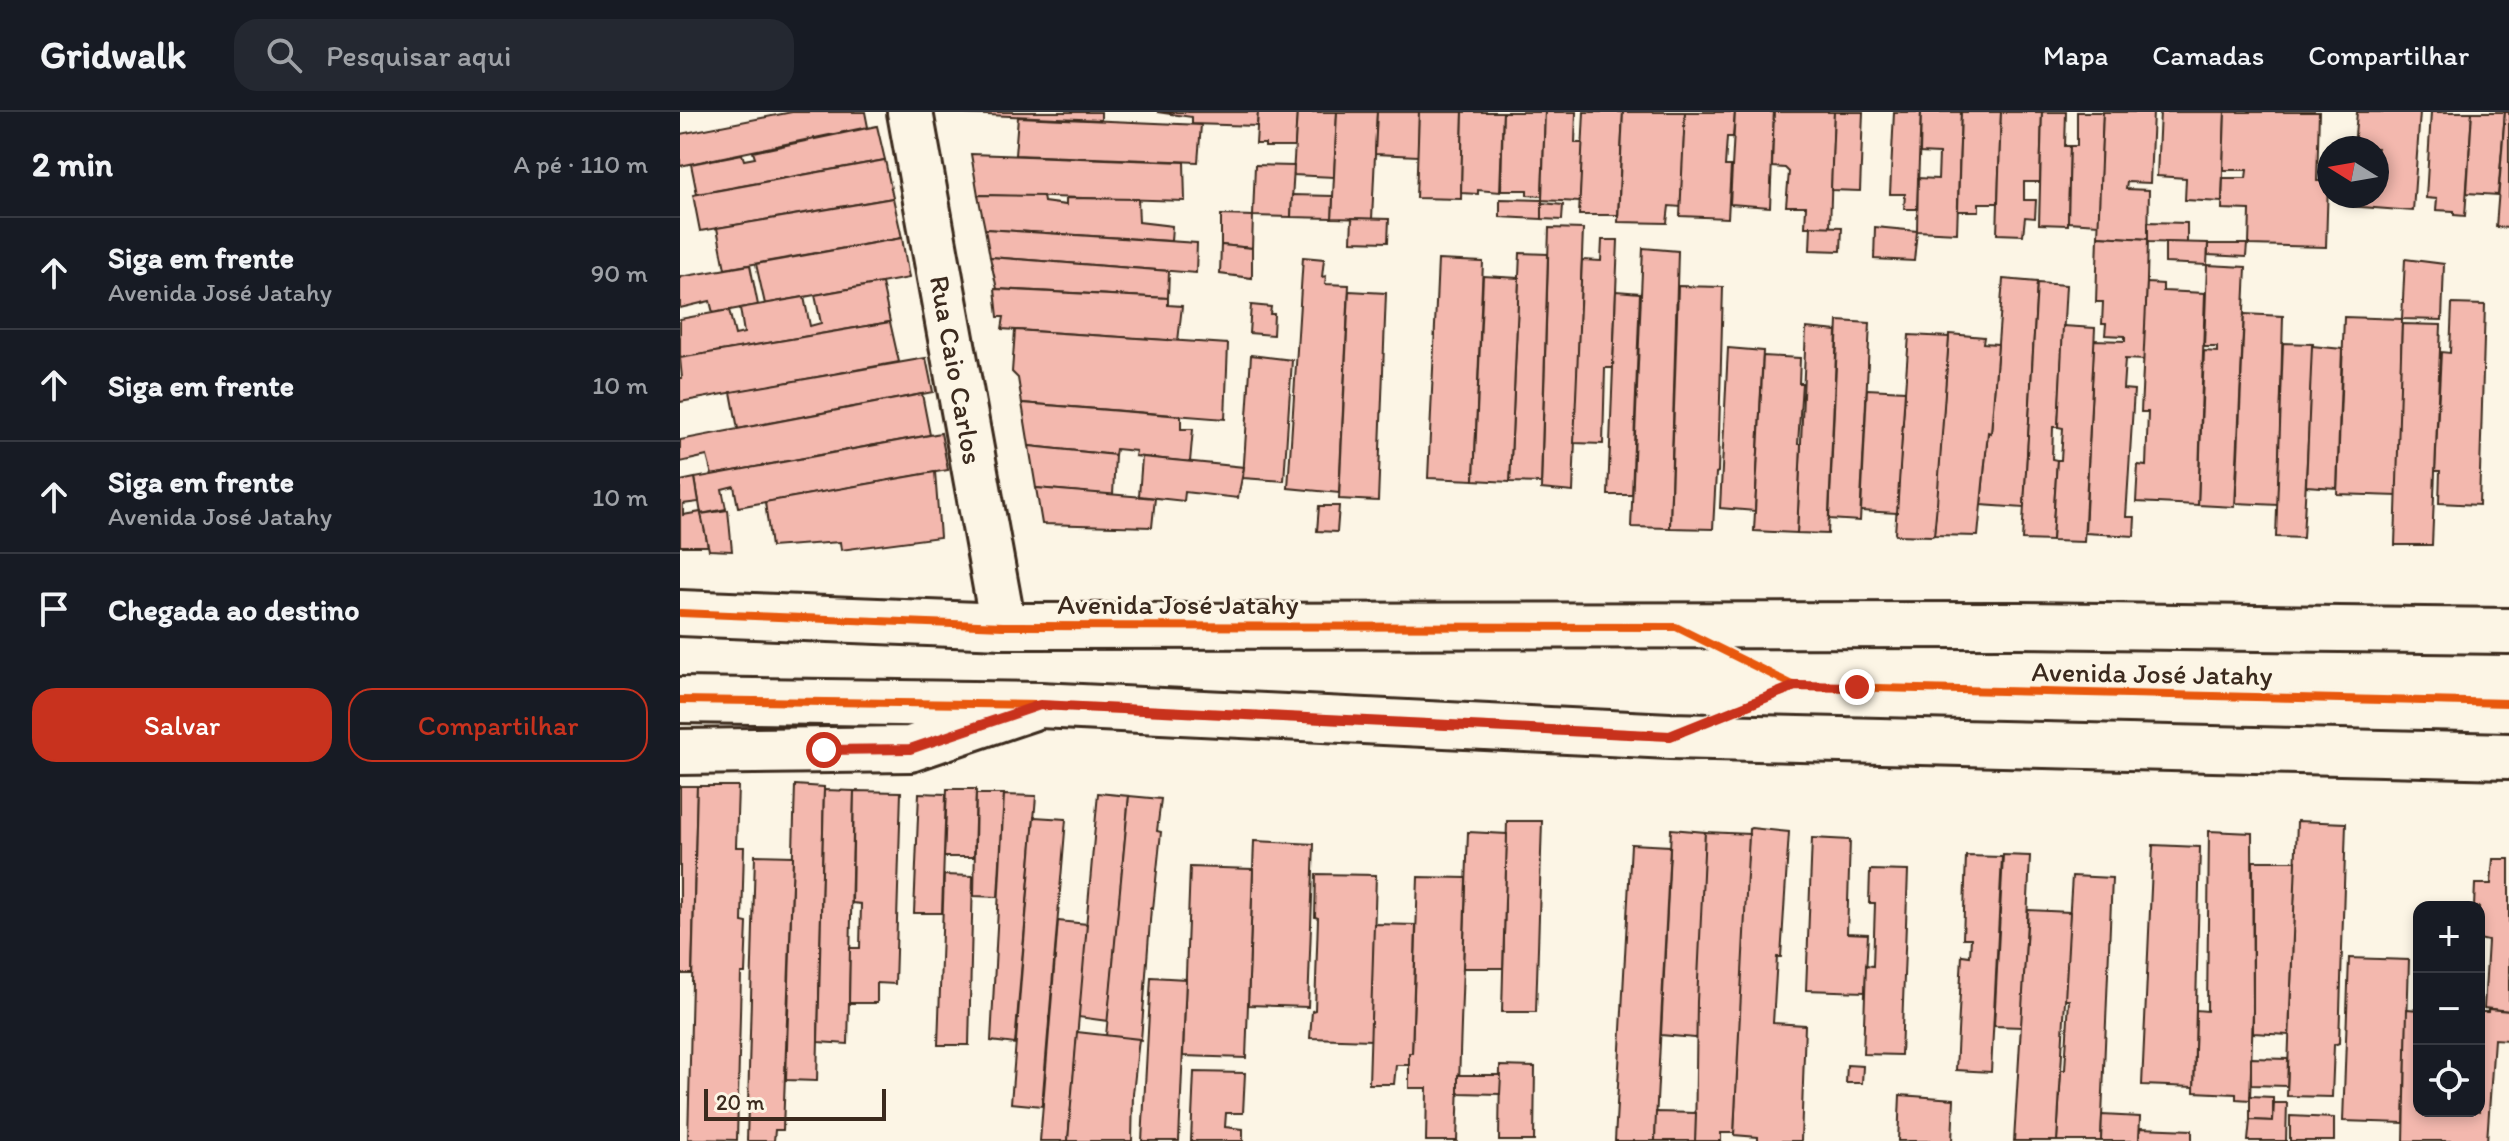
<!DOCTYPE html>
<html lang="pt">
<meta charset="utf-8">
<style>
:root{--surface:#171b24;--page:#242831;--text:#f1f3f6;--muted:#9ea1a6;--line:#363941;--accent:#c8321e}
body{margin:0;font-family:Itim,sans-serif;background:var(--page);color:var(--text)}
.controls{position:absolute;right:24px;bottom:24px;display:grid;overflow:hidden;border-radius:16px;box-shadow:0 4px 12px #0003}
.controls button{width:72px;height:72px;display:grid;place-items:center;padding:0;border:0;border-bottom:2px solid var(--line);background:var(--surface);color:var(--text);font:40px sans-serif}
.compass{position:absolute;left:1637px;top:24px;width:72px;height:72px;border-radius:50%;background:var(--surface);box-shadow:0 4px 12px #0003;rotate:281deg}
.scale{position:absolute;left:24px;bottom:20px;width:182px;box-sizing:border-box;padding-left:8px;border:4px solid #3b2a1e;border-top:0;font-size:22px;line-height:28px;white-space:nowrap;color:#3b2a1e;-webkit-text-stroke:6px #fcf5e5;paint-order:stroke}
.stop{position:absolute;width:24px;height:24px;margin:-18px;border:6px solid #c8321e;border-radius:50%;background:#fff}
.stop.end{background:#c8321e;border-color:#fff;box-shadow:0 2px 8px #0008}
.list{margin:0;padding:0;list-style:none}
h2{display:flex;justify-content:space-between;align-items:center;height:104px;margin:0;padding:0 32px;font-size:34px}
h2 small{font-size:26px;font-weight:400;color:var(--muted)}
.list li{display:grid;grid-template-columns:52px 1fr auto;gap:24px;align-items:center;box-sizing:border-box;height:112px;padding:0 32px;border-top:2px solid var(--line)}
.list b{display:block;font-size:30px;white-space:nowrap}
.list p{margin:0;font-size:26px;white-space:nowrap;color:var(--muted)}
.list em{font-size:26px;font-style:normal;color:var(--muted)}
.actions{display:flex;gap:16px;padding:24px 32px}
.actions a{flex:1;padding:18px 0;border:2px solid var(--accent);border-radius:24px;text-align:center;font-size:28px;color:var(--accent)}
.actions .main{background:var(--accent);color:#fff}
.icon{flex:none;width:44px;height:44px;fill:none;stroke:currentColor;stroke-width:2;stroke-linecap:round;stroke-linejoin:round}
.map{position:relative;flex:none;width:1829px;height:1029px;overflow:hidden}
header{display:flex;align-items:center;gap:48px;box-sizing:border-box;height:112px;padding:0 40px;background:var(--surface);border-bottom:2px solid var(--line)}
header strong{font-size:38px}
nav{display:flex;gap:44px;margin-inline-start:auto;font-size:28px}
.search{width:560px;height:72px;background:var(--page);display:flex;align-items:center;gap:20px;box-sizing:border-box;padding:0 28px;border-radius:24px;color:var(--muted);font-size:30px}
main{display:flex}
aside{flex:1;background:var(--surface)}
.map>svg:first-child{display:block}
.building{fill:#f3b8ae;stroke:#3b2a1e;stroke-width:2}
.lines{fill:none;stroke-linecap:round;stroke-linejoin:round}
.street-casing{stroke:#3b2a1e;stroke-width:50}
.secondary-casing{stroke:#3b2a1e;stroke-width:50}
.primary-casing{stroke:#3b2a1e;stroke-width:50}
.street{stroke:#fcf5e5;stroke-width:44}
.secondary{stroke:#fcf5e5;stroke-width:44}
.primary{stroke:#fcf5e5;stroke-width:44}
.cycleway-casing{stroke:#fcf5e5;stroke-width:13}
.cycleway{stroke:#e8590c;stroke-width:8}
.route{stroke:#c8321e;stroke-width:10}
.labels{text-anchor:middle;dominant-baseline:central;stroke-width:6;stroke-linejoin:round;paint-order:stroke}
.street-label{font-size:28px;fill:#3b2a1e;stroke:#fcf5e5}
</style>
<header>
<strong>Gridwalk</strong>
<div class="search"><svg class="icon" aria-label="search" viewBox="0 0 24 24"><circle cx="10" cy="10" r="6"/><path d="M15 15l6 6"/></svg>Pesquisar aqui</div>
<nav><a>Mapa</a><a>Camadas</a><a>Compartilhar</a></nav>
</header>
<main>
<aside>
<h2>2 min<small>A pé · 110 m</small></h2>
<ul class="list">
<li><svg class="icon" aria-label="ahead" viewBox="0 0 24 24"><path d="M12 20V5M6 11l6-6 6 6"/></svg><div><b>Siga em frente</b><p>Avenida José Jatahy</p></div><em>90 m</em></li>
<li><svg class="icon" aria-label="ahead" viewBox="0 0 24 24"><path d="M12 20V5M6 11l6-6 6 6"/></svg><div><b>Siga em frente</b></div><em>10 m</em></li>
<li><svg class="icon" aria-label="ahead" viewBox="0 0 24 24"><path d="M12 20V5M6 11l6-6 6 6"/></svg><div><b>Siga em frente</b><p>Avenida José Jatahy</p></div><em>10 m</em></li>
<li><svg class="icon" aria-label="arrive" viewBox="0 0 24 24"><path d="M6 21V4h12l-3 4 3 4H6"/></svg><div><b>Chegada ao destino</b></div></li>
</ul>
<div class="actions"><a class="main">Salvar</a><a>Compartilhar</a></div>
</aside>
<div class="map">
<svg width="1829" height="1029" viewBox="0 0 1829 1029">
<rect width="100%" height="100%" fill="#fcf5e5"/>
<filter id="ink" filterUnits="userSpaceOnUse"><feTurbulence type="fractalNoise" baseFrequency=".0125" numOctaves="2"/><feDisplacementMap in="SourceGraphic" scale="16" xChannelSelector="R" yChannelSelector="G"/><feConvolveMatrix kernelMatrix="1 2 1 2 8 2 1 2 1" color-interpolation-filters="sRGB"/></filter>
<g filter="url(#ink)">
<g class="building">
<path d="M 112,0 L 185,0 L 188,15 L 0,54 L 0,22 Z"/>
<path d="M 285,0 L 421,0 L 421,8 L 285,2 Z"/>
<path d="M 477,0 L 578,0 L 577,14 L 512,12 L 512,5 Z"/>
<path d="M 578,0 L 617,0 L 615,35 L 585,35 L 585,32 L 576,32 Z"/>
<path d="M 617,0 L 657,0 L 654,65 L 613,63 Z"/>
<path d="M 657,0 L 697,0 L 692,107 L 652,106 Z"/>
<path d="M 697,0 L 739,0 L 738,44 L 695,42 Z"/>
<path d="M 739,0 L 783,0 L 781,87 L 736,86 Z"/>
<path d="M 783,0 L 823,0 L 820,80 L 798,78 L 798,82 L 781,81 Z"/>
<path d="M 823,0 L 865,0 L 862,84 L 847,83 L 847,78 L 821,78 Z"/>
<path d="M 865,0 L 896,0 L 895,31 L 903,31 L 900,90 L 862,88 Z"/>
<path d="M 904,0 L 943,0 L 938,103 L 899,103 Z"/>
<path d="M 943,0 L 1005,0 L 1001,95 L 989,94 L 987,111 L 938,110 Z"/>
<path d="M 1005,0 L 1055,0 L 1053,25 L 1047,25 L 1045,54 L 1051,54 L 1048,106 L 1000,104 Z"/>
<path d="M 1055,0 L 1094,0 L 1090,95 L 1050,92 Z"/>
<path d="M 1094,0 L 1154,0 L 1150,115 L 1125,115 L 1126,94 L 1106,94 L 1109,60 L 1105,56 L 1092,55 Z"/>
<path d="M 1154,0 L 1183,0 L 1180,79 L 1151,78 Z"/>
<path d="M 1214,0 L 1241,0 L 1237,97 L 1224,97 L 1225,82 L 1210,82 Z"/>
<path d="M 1241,0 L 1281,0 L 1277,121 L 1237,119 L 1238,66 L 1258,67 L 1259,42 L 1240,41 Z"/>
<path d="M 1281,0 L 1321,0 L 1318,91 L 1299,91 L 1299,99 L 1278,99 Z"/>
<path d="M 1321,0 L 1362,0 L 1360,70 L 1344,70 L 1344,88 L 1356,88 L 1355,106 L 1345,105 L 1343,123 L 1317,122 Z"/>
<path d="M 1362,0 L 1386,0 L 1385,34 L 1390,34 L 1388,113 L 1359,112 Z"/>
<path d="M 1397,0 L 1423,0 L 1419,112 L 1388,110 L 1390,34 L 1397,34 Z"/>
<path d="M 1423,0 L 1473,0 L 1470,71 L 1447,70 L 1446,77 L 1469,78 L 1468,127 L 1418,124 Z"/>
<path d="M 1480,0 L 1545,0 L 1542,90 L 1505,88 L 1506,66 L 1477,64 Z"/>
<path d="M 1545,0 L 1639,0 L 1637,69 L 1648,69 L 1646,135 L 1569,133 L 1570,98 L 1542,97 L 1543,66 L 1566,66 L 1567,58 L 1543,58 Z"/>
<path d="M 1677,0 L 1740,0 L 1733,99 L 1669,94 L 1670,84 L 1697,84 L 1697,36 L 1674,36 Z"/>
<path d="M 1751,0 L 1792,0 L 1785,104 L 1774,103 L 1774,99 L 1756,98 L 1757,87 L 1746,86 Z"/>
<path d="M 1792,0 L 1825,0 L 1818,83 L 1787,81 Z"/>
<path d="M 1825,0 L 1829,0 L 1829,116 L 1816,115 Z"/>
<path d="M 338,5 L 521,13 L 518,50 L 335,43 Z"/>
<path d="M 197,14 L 205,48 L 17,82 L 11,52 L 62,42 L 64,48 L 75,46 L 73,40 Z"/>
<path d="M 291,42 L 504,50 L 505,89 L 298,83 Z"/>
<path d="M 205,48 L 213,86 L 20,119 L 13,83 Z"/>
<path d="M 575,53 L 614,54 L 611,105 L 573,104 Z"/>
<path d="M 298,83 L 363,84 L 364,90 L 386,93 L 386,86 L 458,87 L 459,110 L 492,114 L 491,129 L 305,117 Z"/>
<path d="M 612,83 L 653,84 L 652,106 L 611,105 Z"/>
<path d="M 213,86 L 222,126 L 45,157 L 37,116 Z"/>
<path d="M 820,87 L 862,88 L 862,107 L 820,105 Z"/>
<path d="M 862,91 L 883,93 L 882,108 L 862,107 Z"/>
<path d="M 541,103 L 573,104 L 572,136 L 541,133 Z"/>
<path d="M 672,106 L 709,107 L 708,130 L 671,129 Z"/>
<path d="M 1468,110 L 1507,111 L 1507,131 L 1468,130 Z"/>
<path d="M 1131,114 L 1162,115 L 1161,139 L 1130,138 Z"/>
<path d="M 1195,115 L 1237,119 L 1234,149 L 1194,147 Z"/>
<path d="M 869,116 L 903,117 L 893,380 L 861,377 Z"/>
<path d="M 305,117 L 517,131 L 516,161 L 310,145 Z"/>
<path d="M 1418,124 L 1468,127 L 1465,248 L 1445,247 L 1443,277 L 1454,278 L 1446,405 L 1455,405 L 1454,424 L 1405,421 L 1414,228 L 1445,229 L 1445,224 L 1425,223 L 1426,212 L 1422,212 L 1423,190 L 1416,190 Z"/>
<path d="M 222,126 L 229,166 L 85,192 L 76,152 Z"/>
<path d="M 922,128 L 938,128 L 933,256 L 925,256 L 923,332 L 894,331 L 902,148 L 921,149 Z"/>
<path d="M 1485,130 L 1528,131 L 1527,153 L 1485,151 Z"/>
<path d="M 1528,132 L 1567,132 L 1566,145 L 1528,143 Z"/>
<path d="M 541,133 L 572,136 L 572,166 L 540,162 Z"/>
<path d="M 963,136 L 998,139 L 990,416 L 951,415 Z"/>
<path d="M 840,141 L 868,142 L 861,371 L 830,370 Z"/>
<path d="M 310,145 L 489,159 L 488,186 L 317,177 Z"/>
<path d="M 623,145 L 644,147 L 642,165 L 646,164 L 645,172 L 669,173 L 659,381 L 608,376 Z"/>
<path d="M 1725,147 L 1764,152 L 1762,208 L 1722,207 Z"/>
<path d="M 758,148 L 803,150 L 794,368 L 748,366 Z"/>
<path d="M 70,153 L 78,193 L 33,201 L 30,189 L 0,196 L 0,165 Z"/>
<path d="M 1527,153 L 1566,155 L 1555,395 L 1518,393 L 1524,239 L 1537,240 L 1537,235 L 1524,235 Z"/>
<path d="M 803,164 L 839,166 L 830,370 L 794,368 Z"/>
<path d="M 1323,167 L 1357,170 L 1344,396 L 1301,393 L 1308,320 L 1311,321 Z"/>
<path d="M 202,171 L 210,210 L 0,246 L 0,207 L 49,198 L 55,223 L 64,221 L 60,196 L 124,185 L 130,214 L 141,211 L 135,183 Z"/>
<path d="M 1357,171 L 1386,173 L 1378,315 L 1373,315 L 1372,347 L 1377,348 L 1372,429 L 1342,428 Z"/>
<path d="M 1467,171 L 1483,172 L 1483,179 L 1525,181 L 1518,393 L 1456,390 L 1458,353 L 1466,354 L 1468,300 L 1461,300 Z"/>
<path d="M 998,174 L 1043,175 L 1038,360 L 1036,361 L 1033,417 L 990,416 Z"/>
<path d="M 315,177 L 488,186 L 488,193 L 502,194 L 498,229 L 322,217 L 324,205 L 318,205 Z"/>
<path d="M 669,179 L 706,181 L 698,389 L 659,387 Z"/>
<path d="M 936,179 L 960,181 L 952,383 L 928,383 Z"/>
<path d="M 1772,192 L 1805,193 L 1799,393 L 1759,391 L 1760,359 L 1755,359 L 1761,240 L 1770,241 Z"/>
<path d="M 571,193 L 591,195 L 590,202 L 594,202 L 593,223 L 569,221 Z"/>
<path d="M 1564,202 L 1603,204 L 1598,393 L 1556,391 Z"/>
<path d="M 1664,205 L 1722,207 L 1718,384 L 1657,382 Z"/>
<path d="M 1158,209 L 1190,211 L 1180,409 L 1149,407 Z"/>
<path d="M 210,210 L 219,250 L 0,290 L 0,266 L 2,266 L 0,246 Z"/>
<path d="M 1722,212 L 1761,213 L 1752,433 L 1715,433 Z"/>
<path d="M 1383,214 L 1415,216 L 1404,430 L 1372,429 L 1377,348 L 1381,348 L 1383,316 L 1378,315 Z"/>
<path d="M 1126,216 L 1157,219 L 1148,422 L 1117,421 Z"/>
<path d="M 335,218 L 548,232 L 545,307 L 342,291 L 338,266 L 332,260 Z"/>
<path d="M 1269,222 L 1304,225 L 1303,231 L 1318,232 L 1311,321 L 1308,320 L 1298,424 L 1254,423 Z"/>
<path d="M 1229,223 L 1269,225 L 1257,391 L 1254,423 L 1252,424 L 1216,423 L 1215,421 Z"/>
<path d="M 1603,231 L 1633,232 L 1623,426 L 1596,425 Z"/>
<path d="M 1632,234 L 1662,237 L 1657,376 L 1626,374 Z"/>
<path d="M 1048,236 L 1083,239 L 1075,399 L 1040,396 Z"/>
<path d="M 571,243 L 612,248 L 604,369 L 563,366 Z"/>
<path d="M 1083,244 L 1120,246 L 1119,271 L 1122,271 L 1118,332 L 1121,332 L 1117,421 L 1074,419 Z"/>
<path d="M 246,246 L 253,280 L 58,317 L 51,280 Z"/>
<path d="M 1187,277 L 1225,279 L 1217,401 L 1181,399 Z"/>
<path d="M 242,282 L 250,323 L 32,363 L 27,344 L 0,350 L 0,328 Z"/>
<path d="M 342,291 L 501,304 L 501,317 L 513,317 L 510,350 L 455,344 L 456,339 L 436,337 L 435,343 L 349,334 Z"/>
<path d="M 261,321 L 268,358 L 58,395 L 54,374 L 42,377 L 46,397 L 21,402 L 15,366 Z"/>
<path d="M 349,334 L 435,343 L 433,383 L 356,376 Z"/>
<path d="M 462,345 L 564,355 L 558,386 L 505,380 L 504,389 L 459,384 Z"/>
<path d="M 255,360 L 260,425 L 161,438 L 160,430 L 91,435 L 85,390 Z"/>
<path d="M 15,366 L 19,390 L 3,392 L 3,403 L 21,400 L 28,434 L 0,434 L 0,369 Z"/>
<path d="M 356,376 L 475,386 L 472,415 L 362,412 Z"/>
<path d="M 639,394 L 659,394 L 657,420 L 637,419 Z"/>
<path d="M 48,398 L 52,439 L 29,438 L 21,402 Z"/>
<path d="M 115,673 L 144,675 L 144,678 L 137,969 L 106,968 Z"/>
<path d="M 0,674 L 17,674 L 12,862 L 0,862 Z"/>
<path d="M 17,674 L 58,674 L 56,735 L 64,735 L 62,810 L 67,811 L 65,861 L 61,861 L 57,1028 L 8,1027 Z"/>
<path d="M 267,677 L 296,677 L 294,745 L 264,745 Z"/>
<path d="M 144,678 L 174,679 L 168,932 L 138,930 Z"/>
<path d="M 174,679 L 221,680 L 215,872 L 197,871 L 197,891 L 169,891 L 170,836 L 180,836 L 181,792 L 172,791 Z"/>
<path d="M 239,681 L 266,682 L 262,801 L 234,801 Z"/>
<path d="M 418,681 L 449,684 L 428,909 L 398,905 Z"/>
<path d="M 296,682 L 324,682 L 318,785 L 294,784 Z"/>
<path d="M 324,683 L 356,684 L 335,932 L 311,929 Z"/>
<path d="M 449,684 L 481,687 L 477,719 L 481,720 L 473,797 L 471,796 L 461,928 L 426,924 Z"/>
<path d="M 354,705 L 386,707 L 362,994 L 331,991 Z"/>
<path d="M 827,709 L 862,709 L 856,900 L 822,900 Z"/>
<path d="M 1617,709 L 1666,711 L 1659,931 L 1654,933 L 1652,985 L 1607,984 Z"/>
<path d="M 1071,716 L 1109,720 L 1101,845 L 1097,845 L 1093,911 L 1125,913 L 1121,1029 L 1078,1029 L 1078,1025 L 1054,1023 L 1062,840 L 1069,717 Z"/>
<path d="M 991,717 L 1025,720 L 1018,925 L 1015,926 L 981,923 Z"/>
<path d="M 1529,719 L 1572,721 L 1573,898 L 1570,988 L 1556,987 L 1556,982 L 1514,980 L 1516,898 L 1527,899 Z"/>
<path d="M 788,720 L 827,722 L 823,856 L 783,856 Z"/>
<path d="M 1025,720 L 1069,722 L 1054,1021 L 1041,1021 L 1041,1029 L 1015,1029 L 1017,889 Z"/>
<path d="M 1132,726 L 1170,728 L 1167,821 L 1188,822 L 1185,880 L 1126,878 Z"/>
<path d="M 574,729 L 634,732 L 628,895 L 568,893 Z"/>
<path d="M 951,732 L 990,734 L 975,1029 L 935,1029 Z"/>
<path d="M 1473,733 L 1520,735 L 1514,975 L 1462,973 Z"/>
<path d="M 75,743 L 113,744 L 103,1018 L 95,1018 L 94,1029 L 67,1029 Z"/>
<path d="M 1323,743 L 1350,744 L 1342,915 L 1314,914 Z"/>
<path d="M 1286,744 L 1322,745 L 1311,960 L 1276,958 L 1282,843 L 1290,844 L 1291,826 L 1283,826 Z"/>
<path d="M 1813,747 L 1829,747 L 1829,899 L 1804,896 L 1808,829 L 1799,827 L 1799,795 L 1794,795 L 1795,772 L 1811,772 Z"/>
<path d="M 1573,749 L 1616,749 L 1609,923 L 1573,921 Z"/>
<path d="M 510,755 L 573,757 L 566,946 L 503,944 Z"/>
<path d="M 1190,758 L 1228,759 L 1221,943 L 1183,942 L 1186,853 L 1193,854 L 1195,791 L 1189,791 Z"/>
<path d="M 636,762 L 696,763 L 691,928 L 630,926 L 632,899 L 635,898 L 638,806 L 635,805 Z"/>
<path d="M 264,763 L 293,764 L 289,933 L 258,933 Z"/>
<path d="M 1392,764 L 1432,766 L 1421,1029 L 1377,1029 L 1381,958 L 1385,958 L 1389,888 L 1384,888 Z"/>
<path d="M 738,765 L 786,766 L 777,1029 L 746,1029 L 747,976 L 729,976 L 729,941 L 732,941 Z"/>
<path d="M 1348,798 L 1390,800 L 1377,1029 L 1334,1029 Z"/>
<path d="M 378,809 L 407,812 L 388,1029 L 360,1029 Z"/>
<path d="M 694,812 L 736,813 L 732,941 L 729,941 L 729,953 L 716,953 L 714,972 L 689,972 Z"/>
<path d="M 1669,846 L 1729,848 L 1724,1011 L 1663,1009 Z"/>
<path d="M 471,865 L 506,867 L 499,1029 L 462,1029 Z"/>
<path d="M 1727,897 L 1739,898 L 1739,999 L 1799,999 L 1799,900 L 1808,900 L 1808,897 L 1829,899 L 1829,928 L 1814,927 L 1807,1029 L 1724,1029 Z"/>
<path d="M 397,920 L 459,927 L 453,982 L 452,1029 L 388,1029 Z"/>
<path d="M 1571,946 L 1608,947 L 1607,974 L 1571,973 Z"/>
<path d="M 1167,953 L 1183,954 L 1182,971 L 1166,971 Z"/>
<path d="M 820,954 L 855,955 L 854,1029 L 819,1029 Z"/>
<path d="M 514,960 L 565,961 L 563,1001 L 546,1001 L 545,1015 L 563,1017 L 563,1029 L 511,1029 Z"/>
<path d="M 778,963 L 821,963 L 820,982 L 778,981 Z"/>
<path d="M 1220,983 L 1274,987 L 1272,1029 L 1218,1029 Z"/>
<path d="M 1570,984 L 1593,985 L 1593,1009 L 1570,1008 Z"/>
<path d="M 1594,991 L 1607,991 L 1606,1029 L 1568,1029 L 1570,1008 L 1593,1009 Z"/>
<path d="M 976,1000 L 1016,1001 L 1015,1029 L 975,1029 Z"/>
<path d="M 1422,1003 L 1460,1005 L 1459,1029 L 1421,1029 Z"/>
<path d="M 1610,1004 L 1654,1006 L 1654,1029 L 1610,1029 Z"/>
<path d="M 1460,1016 L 1512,1018 L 1512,1029 L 1459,1029 Z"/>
</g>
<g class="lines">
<defs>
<path id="street" d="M 0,640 L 230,637 L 351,596"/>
<g id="secondary">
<path id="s1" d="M 230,0 L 323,514"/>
</g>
<g id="primary">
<path d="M 0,501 L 323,514 L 1338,513 L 1829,519"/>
<path d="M 0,588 L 360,593 L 990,624 L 1829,644"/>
</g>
</defs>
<use href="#street" class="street-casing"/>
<use href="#secondary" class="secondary-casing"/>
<use href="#primary" class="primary-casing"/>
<use href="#street" class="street"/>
<use href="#secondary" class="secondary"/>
<use href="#primary" class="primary"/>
<defs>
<g id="cycleway">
<path d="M 0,501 L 323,514 L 996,515 L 1115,574 L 990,624 L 360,593 L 0,588"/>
<path d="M 1115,574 L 1829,591"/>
</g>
</defs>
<use href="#cycleway" class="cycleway-casing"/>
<use href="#cycleway" class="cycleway"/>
</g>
</g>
<g class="lines" filter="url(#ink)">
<path class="route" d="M 144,638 L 230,637 L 360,593 L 990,624 L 1115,574 L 1177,575"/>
</g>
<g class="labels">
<g class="street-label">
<text stroke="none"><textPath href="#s1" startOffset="262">Rua Caio Carlos</textPath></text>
<text x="498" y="492">Avenida José Jatahy</text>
<text transform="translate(1472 561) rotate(1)">Avenida José Jatahy</text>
</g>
</g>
</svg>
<div class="controls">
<button>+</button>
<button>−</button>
<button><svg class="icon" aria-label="locate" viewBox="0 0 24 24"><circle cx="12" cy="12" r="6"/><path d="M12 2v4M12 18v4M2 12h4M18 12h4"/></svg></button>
</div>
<svg class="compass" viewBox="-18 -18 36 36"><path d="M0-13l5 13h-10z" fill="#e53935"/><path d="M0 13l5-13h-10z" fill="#9ea1a6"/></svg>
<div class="scale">20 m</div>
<div class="stop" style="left:144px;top:638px"></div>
<div class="stop end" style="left:1177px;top:575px"></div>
</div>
</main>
